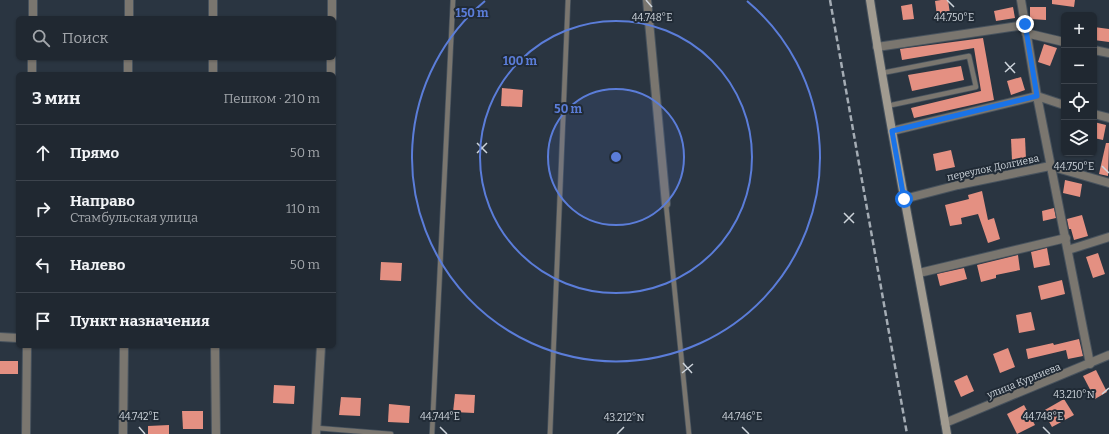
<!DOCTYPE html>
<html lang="ru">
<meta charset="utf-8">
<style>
:root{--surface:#202831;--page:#283039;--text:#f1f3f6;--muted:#a2a6ab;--line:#3d444d}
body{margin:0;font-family:Bitter,serif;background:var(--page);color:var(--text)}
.controls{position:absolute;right:12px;top:12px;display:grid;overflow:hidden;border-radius:6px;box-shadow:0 1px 3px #0004}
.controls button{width:36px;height:36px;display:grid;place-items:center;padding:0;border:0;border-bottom:1px solid var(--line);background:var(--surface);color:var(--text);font:20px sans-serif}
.stop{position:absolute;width:12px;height:12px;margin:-9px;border:3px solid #1a73e8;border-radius:50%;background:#fff}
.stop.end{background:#1a73e8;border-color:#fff;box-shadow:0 1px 4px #0008}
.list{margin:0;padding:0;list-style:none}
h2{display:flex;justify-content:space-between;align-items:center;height:52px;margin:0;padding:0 16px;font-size:17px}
h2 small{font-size:13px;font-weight:400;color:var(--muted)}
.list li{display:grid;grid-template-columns:26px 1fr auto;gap:12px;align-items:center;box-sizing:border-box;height:56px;padding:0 16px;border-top:1px solid var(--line)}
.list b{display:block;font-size:15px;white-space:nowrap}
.list p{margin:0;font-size:13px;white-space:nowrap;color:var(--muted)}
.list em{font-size:13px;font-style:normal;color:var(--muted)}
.icon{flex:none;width:22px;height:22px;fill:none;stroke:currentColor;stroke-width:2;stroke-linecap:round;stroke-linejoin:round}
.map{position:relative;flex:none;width:1109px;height:434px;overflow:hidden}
.search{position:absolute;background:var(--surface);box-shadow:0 1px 3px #0004;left:16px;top:16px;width:320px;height:44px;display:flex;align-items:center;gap:10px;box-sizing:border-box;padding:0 14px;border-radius:6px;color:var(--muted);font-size:15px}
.panel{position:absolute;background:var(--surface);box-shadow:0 1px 3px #0004;left:16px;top:72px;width:320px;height:276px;border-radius:6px}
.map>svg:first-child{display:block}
.building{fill:#e49082}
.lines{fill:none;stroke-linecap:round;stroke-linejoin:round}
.lane-casing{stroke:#47525d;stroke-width:6}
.street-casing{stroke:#47525d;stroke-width:10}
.secondary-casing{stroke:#47525d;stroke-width:10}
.lane{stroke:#7a766f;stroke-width:4.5}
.street{stroke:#7a766f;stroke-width:8}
.secondary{stroke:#a19b90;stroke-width:8}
.rail{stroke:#a4acb4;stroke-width:2.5;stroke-dasharray:6 3;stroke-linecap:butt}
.route{stroke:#1a73e8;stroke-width:5}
.ticks{fill:none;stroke:#cdd4db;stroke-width:1.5}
.ring{fill:none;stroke:#5b7dd9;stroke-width:2}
.labels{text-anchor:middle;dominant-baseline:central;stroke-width:4;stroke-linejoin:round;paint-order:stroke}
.street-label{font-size:10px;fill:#cdd4db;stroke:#212b36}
.ticks-label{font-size:10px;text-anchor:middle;fill:#cdd4db;stroke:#212b36;stroke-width:4;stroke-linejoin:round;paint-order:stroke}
.centre{fill:#5b7dd9;stroke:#212b36;stroke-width:2}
.ring-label{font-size:12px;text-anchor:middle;font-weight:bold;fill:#5b7dd9;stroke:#212b36;stroke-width:4;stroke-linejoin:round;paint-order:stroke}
</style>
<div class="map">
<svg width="1109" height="434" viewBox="0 0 1109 434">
<rect width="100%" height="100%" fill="#2a3541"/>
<g class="building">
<path d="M 941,0 L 948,0 L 950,14 L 937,16 L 935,1 Z"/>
<path d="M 1052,0 L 1075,0 L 1074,7 L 1052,4 Z"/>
<path d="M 912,4 L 914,19 L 903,20 L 901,6 Z"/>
<path d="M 1013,7 L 1015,18 L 996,21 L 994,11 Z"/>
<path d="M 1030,7 L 1046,7 L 1046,20 L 1030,19 Z"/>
<path d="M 1094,27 L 1109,29 L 1109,42 L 1094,40 Z"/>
<path d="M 983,38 L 994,100 L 914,118 L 911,108 L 981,91 L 974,48 L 902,60 L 900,49 Z"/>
<path d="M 1044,44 L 1057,48 L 1050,66 L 1038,62 Z"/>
<path d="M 961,66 L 964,80 L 912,91 L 908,75 Z"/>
<path d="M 1021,77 L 1025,90 L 1011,95 L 1007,81 Z"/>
<path d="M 502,88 L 523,90 L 522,107 L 501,106 Z"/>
<path d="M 1094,122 L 1106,125 L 1103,140 L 1094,138 Z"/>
<path d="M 1025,138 L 1026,159 L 1012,160 L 1011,139 Z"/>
<path d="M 1106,143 L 1109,143 L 1108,176 L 1099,174 Z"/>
<path d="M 951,150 L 955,167 L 936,171 L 933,154 Z"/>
<path d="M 1065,180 L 1082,184 L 1080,197 L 1063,193 Z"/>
<path d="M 982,191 L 988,220 L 994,218 L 1000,239 L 988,243 L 978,214 L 961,218 L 962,224 L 950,226 L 945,205 L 969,199 L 968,195 Z"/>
<path d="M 1054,208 L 1056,218 L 1043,221 L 1042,211 Z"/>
<path d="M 1082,215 L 1088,236 L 1074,240 L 1071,229 L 1069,229 L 1067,219 Z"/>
<path d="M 1047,248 L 1050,265 L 1034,268 L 1031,252 Z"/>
<path d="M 1098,253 L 1105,274 L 1093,278 L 1086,257 Z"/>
<path d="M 1018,255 L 1020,270 L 996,275 L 996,278 L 981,282 L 977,265 Z"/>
<path d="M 381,262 L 402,263 L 401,281 L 380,280 Z"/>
<path d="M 964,268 L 967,279 L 940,286 L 937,274 Z"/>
<path d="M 1062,280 L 1065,294 L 1041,300 L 1038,286 Z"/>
<path d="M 1031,312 L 1035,330 L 1019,333 L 1016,315 Z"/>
<path d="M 1079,339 L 1083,356 L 1068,359 L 1066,350 L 1028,359 L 1026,349 L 1053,343 L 1054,345 Z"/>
<path d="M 1008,348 L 1015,367 L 1000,373 L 993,354 Z"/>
<rect x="0" y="361" width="18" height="13"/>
<path d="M 1096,370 L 1107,392 L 1095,399 L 1083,376 Z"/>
<path d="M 967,375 L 974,391 L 961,397 L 954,381 Z"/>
<path d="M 274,385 L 295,386 L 294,404 L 273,403 Z"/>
<path d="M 455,394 L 475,395 L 474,413 L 453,412 Z"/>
<path d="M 341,397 L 361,398 L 360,416 L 339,415 Z"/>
<path d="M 1064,399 L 1074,415 L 1052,427 L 1043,411 Z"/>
<path d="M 389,404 L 410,406 L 409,423 L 388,422 Z"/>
<path d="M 1024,405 L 1035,425 L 1017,434 L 1007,414 Z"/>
<path d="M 182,411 L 203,411 L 203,429 L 183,429 Z"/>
<path d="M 169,425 L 169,434 L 148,434 L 148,426 Z"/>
</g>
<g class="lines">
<defs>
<g id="lane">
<path d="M 882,73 L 969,56 L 976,87 L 887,106"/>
<path d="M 666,204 L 689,434"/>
<path d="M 317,428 L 391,434"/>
<path d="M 432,434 L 453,0"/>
<path d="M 550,434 L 568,0"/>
</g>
<g id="street">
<path d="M 647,0 L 666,204"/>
<path d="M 1021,0 L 1037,96 L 1090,364"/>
<path d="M 33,18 L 33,0"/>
<path d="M 129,18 L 129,0"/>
<path d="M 213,18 L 213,0"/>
<path d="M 332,18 L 332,0"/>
<path d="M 1026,33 L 1064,42"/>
<path d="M 877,47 L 1025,25"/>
<path d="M 1094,50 L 1109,53"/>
<path d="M 32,74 L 32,58"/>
<path d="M 128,74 L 128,58"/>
<path d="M 213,74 L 213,58"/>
<path d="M 331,74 L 331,58"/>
<path d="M 1094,114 L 1109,118"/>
<path d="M 892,131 L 1037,96 L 1064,105"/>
<path d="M 904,199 L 958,185 L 1050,166 L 1109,183"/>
<path d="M 1068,250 L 1109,237"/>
<path d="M 919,273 L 1066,238"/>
<path d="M 0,337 L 18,338"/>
<path d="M 215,346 L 216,434"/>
<path d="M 945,423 L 1109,355"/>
<path d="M 26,434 L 27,346"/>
<path d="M 123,434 L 124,346"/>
<path d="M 316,434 L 321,346"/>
</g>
<path id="secondary" d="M 870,0 C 892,145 923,289 947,434"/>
</defs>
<use href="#lane" class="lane-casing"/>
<use href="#street" class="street-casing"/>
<use href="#secondary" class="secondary-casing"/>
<use href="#lane" class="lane"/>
<use href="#street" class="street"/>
<use href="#secondary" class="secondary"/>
<path class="rail" d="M 830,0 L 907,434"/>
</g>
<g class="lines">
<path class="route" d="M 904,199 L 892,131 L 1037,96 L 1025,24"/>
</g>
<path class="ticks" d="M 646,0 L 652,7M 947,0 L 954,7M 1005,62 L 1015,73M 1005,72 L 1015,63M 477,143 L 487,153M 477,153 L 487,143M 1102,166 L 1109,173M 844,213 L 854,223M 844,223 L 854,213M 683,363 L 692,373M 682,373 L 693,364M 1102,394 L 1109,388M 139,427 L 145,434M 440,427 L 447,434M 742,427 L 749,434M 1043,427 L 1050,434M 617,434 L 624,427"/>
<circle cx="616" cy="157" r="68" fill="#5b7dd9" fill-opacity=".12"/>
<g class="ring">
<circle cx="616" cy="157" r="68"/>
<circle cx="616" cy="157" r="136"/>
<path d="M747 1A204 204 0 1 1 485 1"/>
</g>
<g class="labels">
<g class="street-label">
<text transform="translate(993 168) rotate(-12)">переулок Долгиева</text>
<text transform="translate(1024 381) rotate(-22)">улица Куркиева</text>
</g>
</g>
<g class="ticks-label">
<text x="954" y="21">44.750°E</text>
<text x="652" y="21">44.748°E</text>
<text x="1074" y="170">44.750°E</text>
<text x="1074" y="398">43.210°N</text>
<text x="139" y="420">44.742°E</text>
<text x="440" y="420">44.744°E</text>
<text x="742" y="420">44.746°E</text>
<text x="1043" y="420">44.748°E</text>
<text x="624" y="421">43.212°N</text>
</g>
<circle cx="616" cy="157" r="6" class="centre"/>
<g class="ring-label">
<text x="472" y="17">150 m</text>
<text x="520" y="65">100 m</text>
<text x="568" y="113">50 m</text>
</g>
</svg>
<div class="controls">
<button>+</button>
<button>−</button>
<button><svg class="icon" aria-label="locate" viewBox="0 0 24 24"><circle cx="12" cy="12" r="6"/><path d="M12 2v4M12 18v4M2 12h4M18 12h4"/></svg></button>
<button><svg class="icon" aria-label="layers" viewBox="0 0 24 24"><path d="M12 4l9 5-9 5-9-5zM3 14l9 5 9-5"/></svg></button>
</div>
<div class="stop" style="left:904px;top:199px"></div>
<div class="stop end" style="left:1025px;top:24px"></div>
<div class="search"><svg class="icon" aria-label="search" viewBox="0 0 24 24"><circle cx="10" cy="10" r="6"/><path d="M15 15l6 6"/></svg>Поиск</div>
<section class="panel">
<h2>3 мин<small>Пешком · 210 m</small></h2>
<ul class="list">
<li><svg class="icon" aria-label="ahead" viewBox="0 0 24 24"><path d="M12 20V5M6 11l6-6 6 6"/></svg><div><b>Прямо</b></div><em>50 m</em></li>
<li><svg class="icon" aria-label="right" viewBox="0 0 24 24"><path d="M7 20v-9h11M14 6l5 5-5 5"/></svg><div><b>Направо</b><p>Стамбульская улица</p></div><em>110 m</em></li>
<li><svg class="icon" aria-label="left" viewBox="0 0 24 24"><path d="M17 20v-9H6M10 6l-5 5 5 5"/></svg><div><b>Налево</b></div><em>50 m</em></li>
<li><svg class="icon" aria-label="arrive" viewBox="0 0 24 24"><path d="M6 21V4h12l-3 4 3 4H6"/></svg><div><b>Пункт назначения</b></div></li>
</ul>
</section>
</div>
